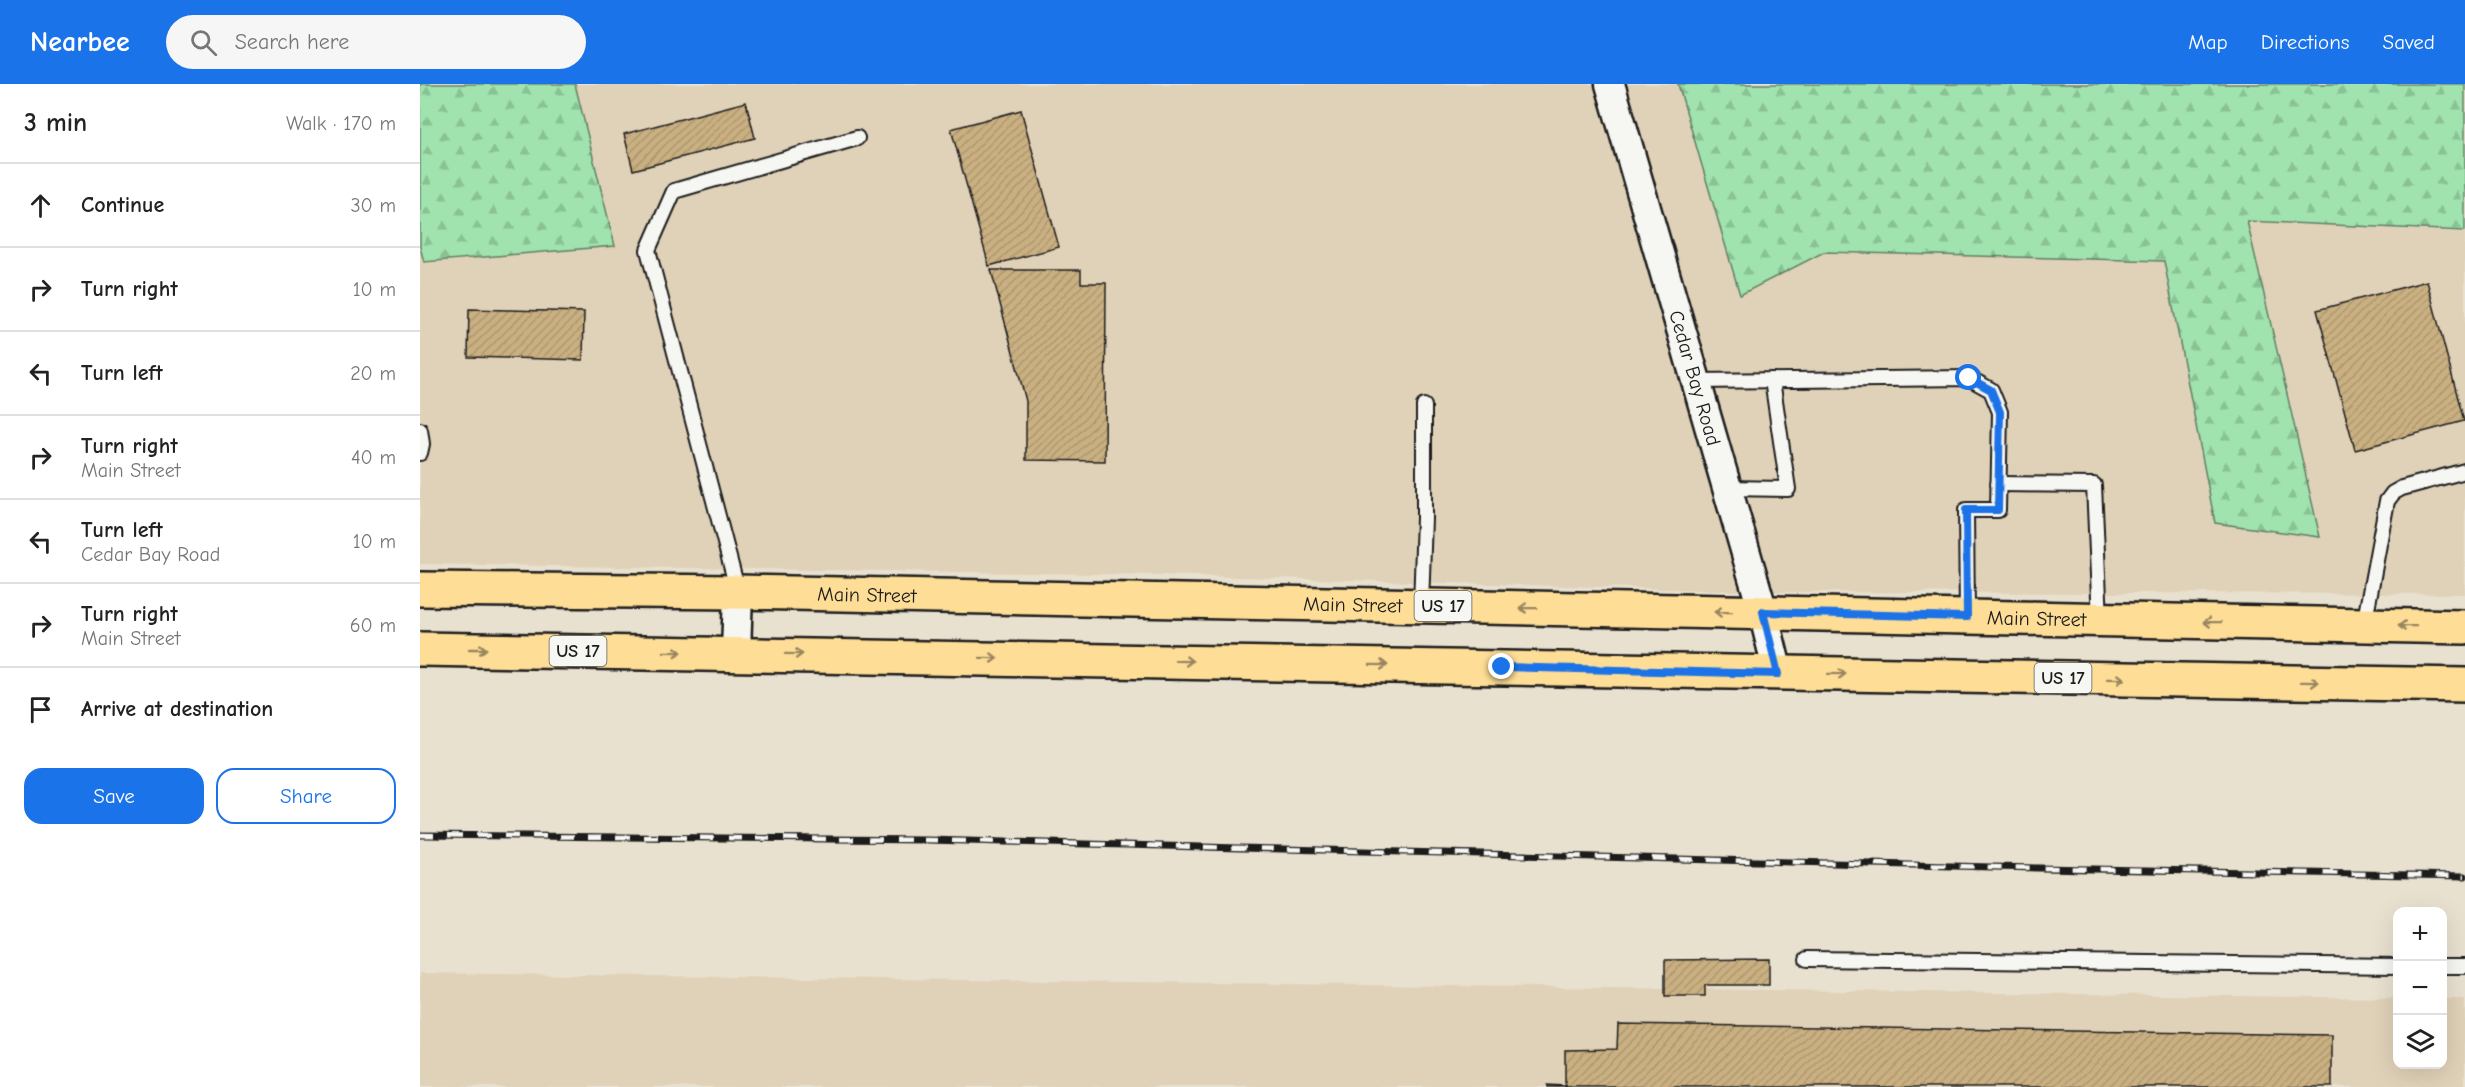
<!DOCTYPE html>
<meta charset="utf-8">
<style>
:root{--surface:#fff;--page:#f6f6f6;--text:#222;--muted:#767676;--line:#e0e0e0;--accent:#1a73e8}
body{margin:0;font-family:"Comic Neue",sans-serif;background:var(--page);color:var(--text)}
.controls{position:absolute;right:18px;bottom:18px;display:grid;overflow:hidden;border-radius:12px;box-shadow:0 6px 24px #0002}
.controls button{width:54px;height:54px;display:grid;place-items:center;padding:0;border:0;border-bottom:2px solid var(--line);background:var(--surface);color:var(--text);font:30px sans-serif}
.stop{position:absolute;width:18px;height:18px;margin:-14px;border:4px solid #1a73e8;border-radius:50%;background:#fff}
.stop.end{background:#1a73e8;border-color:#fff;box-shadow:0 2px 6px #0008}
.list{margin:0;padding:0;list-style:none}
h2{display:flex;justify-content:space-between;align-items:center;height:78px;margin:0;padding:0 24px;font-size:26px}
h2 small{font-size:20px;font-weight:400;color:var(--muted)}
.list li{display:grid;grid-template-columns:39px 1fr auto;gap:18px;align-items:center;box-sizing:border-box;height:84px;padding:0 24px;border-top:2px solid var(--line)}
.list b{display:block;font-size:22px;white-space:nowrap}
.list p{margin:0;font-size:20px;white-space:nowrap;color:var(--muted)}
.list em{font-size:20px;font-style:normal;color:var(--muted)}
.actions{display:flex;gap:12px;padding:18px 24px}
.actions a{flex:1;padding:14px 0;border:2px solid var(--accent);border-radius:18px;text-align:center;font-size:21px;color:var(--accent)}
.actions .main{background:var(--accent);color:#fff}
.icon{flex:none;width:33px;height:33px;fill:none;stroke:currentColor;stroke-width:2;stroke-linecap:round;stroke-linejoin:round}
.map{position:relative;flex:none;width:2045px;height:1003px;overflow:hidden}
header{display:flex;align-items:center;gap:36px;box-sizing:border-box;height:84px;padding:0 30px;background:var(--accent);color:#fff}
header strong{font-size:28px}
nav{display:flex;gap:33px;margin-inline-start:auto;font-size:21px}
.search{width:420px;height:54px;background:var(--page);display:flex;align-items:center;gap:15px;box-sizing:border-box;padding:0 21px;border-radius:33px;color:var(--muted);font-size:22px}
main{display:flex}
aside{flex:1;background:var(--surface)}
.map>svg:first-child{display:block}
.built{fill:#e0d2b8}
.forest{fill:url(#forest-firs);stroke:#5e8065;stroke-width:1.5}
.building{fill:url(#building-hatch);stroke:#1c1c1c;stroke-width:1.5}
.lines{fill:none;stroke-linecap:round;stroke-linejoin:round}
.lane-casing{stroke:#1c1c1c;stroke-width:18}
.street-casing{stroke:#1c1c1c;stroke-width:33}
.primary-casing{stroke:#1c1c1c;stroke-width:38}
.lane{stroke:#f6f6f2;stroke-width:14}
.street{stroke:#f6f6f2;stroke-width:28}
.primary{stroke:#fedd96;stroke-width:33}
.rail-casing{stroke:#1c1c1c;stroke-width:7}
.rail{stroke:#f6f6f2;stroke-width:4.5;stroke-dasharray:14;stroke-linecap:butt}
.oneway{stroke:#98865f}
.route{stroke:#1a73e8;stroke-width:8}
.labels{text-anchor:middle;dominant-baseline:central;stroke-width:4.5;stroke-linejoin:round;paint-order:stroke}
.shield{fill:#f6f6f2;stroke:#5d5d5c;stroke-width:1.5}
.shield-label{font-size:18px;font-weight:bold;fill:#1c1c1c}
.street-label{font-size:20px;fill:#1c1c1c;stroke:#f6f6f2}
</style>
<header>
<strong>Nearbee</strong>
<div class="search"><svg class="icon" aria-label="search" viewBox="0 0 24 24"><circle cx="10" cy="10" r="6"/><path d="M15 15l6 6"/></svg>Search here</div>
<nav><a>Map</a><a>Directions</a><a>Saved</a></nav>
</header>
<main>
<aside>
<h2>3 min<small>Walk · 170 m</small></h2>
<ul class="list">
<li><svg class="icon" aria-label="ahead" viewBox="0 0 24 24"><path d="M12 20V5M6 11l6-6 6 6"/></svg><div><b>Continue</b></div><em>30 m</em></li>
<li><svg class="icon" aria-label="right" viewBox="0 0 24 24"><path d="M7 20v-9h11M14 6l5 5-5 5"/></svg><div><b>Turn right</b></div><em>10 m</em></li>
<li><svg class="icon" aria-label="left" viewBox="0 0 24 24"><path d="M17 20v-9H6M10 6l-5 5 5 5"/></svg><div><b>Turn left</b></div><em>20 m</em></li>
<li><svg class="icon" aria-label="right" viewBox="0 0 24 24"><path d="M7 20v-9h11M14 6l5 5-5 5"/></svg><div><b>Turn right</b><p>Main Street</p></div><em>40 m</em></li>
<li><svg class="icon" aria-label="left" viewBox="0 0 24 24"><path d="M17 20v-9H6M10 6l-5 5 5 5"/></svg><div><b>Turn left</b><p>Cedar Bay Road</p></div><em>10 m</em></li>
<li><svg class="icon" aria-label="right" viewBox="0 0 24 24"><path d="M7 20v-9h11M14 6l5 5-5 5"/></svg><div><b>Turn right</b><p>Main Street</p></div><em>60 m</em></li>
<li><svg class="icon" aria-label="arrive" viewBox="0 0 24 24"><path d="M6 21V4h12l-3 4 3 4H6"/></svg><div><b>Arrive at destination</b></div></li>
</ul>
<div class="actions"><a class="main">Save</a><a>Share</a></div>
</aside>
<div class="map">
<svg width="2045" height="1003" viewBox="0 0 2045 1003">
<defs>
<pattern id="forest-firs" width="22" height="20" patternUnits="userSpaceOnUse" patternTransform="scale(1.5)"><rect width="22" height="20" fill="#a0e3ae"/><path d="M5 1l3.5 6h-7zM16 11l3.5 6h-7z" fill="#89c295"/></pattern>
<pattern id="building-hatch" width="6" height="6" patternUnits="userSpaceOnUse" patternTransform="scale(1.5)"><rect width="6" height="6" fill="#cab081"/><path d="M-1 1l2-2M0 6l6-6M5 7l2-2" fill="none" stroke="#ad976f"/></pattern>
</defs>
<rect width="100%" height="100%" fill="#e9e1d0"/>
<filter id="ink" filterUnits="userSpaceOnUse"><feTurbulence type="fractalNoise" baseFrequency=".0167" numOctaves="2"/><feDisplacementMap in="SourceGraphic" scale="12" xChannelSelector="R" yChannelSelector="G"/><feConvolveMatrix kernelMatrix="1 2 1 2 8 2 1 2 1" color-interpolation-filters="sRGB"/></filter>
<g filter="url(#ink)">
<g class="built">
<path d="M 155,0 L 1258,0 L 1320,211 L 1404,168 L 1744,177 L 1795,439 L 1899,453 L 1826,137 L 2045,147 L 2045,510 L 1354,508 L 741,491 L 0,480 L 0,163 L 4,178 L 195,162 Z"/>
<path d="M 0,889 L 1977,914 L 1978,980 L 2022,980 L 2023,915 L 2045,915 L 2045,1003 L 0,1003 Z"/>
</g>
<g class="forest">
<path d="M 0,0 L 155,0 L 195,162 L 4,178 L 0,163 Z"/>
<path d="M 1258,0 L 2045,0 L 2045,147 L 1827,137 L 1900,453 L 1795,439 L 1744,177 L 1404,168 L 1320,211 Z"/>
</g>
<g class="building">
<path d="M 326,18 L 335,54 L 213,86 L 204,50 Z"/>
<path d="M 601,26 L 639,163 L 569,182 L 531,45 Z"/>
<path d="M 571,186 L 661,186 L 661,199 L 686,199 L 685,377 L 606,376 L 606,317 Z"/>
<path d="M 2007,197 L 2044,337 L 1935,366 L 1897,226 Z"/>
<path d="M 49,225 L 164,228 L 163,276 L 48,273 Z"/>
<path d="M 1349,875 L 1349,901 L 1285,901 L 1285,912 L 1245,912 L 1245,876 Z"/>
<path d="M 1198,940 L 1912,951 L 1912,1003 L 1127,1003 L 1127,1001 L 1145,1002 L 1145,966 L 1197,965 Z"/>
</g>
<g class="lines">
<defs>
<g id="lane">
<path d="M 1275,297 L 1549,294 L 1571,306 L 1580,328 L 1578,426 L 1546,426 L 1547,533"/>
<path d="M 0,346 L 2,360 L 0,369"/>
<path d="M 1578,400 L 1674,401 L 1680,536"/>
<path d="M 1307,404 L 1368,405 L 1352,296"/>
<path d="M 318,508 L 228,166 L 254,107 L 437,54"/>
<path d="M 1001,522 L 1004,434 L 1004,322"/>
<path d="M 1944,541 L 1967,417 L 1973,409 L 1982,404 L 2045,387"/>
<path d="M 1387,875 L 1978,882"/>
<path d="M 2022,882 L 2045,882"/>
</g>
<g id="street">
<path id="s1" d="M 1190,0 L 1343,528 L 1358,589"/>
<path d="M 316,569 L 318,508"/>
</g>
<g id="primary">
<path id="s2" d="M 0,505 L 318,508 L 2045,543"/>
<path d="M 0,565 L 2045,601"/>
</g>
</defs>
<use href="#lane" class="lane-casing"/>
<use href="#street" class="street-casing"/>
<use href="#primary" class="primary-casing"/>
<use href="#lane" class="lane"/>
<use href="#street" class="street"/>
<use href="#primary" class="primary"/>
<defs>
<path id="rail" d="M 0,751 L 507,756 L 1572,783 L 2045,792"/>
</defs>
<use href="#rail" class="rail-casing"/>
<use href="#rail" class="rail"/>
</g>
<defs><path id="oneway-shaft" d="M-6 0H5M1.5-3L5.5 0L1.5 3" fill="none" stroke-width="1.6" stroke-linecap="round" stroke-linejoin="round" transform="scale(1.5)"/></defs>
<g class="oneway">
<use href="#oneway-shaft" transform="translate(1108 524) rotate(-179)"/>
<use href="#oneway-shaft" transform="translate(1303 528) rotate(-179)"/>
<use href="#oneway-shaft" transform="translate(1792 538) rotate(-179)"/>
<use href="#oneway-shaft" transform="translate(1987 542) rotate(-179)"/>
<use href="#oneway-shaft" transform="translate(58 565)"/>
<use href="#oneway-shaft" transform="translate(253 568) rotate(1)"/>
<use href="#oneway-shaft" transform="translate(374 570) rotate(1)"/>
<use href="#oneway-shaft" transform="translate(569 574) rotate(1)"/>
<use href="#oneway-shaft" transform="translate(764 577) rotate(1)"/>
<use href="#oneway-shaft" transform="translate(959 581) rotate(1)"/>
<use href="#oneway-shaft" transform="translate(1417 590) rotate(1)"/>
<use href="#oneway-shaft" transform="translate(1696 595) rotate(1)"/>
<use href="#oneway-shaft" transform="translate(1890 598) rotate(1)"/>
</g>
</g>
<g class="lines" filter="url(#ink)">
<path class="route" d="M 1082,583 L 1358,590 L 1343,528 L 1547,533 L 1546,426 L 1578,426 L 1580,328 L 1571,306 L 1549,294"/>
</g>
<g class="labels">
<g class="shield">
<rect x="994.5" y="507" width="57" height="30" rx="4.5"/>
<rect x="129.5" y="552" width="57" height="30" rx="4.5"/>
<rect x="1614.5" y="579" width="57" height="30" rx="4.5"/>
</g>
<g class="shield-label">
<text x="1023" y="522">US 17</text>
<text x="158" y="567">US 17</text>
<text x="1643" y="594">US 17</text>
</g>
<g class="street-label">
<text stroke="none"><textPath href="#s1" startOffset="306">Cedar Bay Road</textPath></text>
<text stroke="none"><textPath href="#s2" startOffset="447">Main Street</textPath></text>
<text stroke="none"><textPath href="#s2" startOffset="933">Main Street</textPath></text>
<text stroke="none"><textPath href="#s2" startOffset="1617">Main Street</textPath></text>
</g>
</g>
</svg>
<div class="controls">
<button>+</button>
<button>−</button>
<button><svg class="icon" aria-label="layers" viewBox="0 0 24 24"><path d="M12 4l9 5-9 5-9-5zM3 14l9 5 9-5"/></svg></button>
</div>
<div class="stop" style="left:1549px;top:294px"></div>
<div class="stop end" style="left:1082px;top:583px"></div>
</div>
</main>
